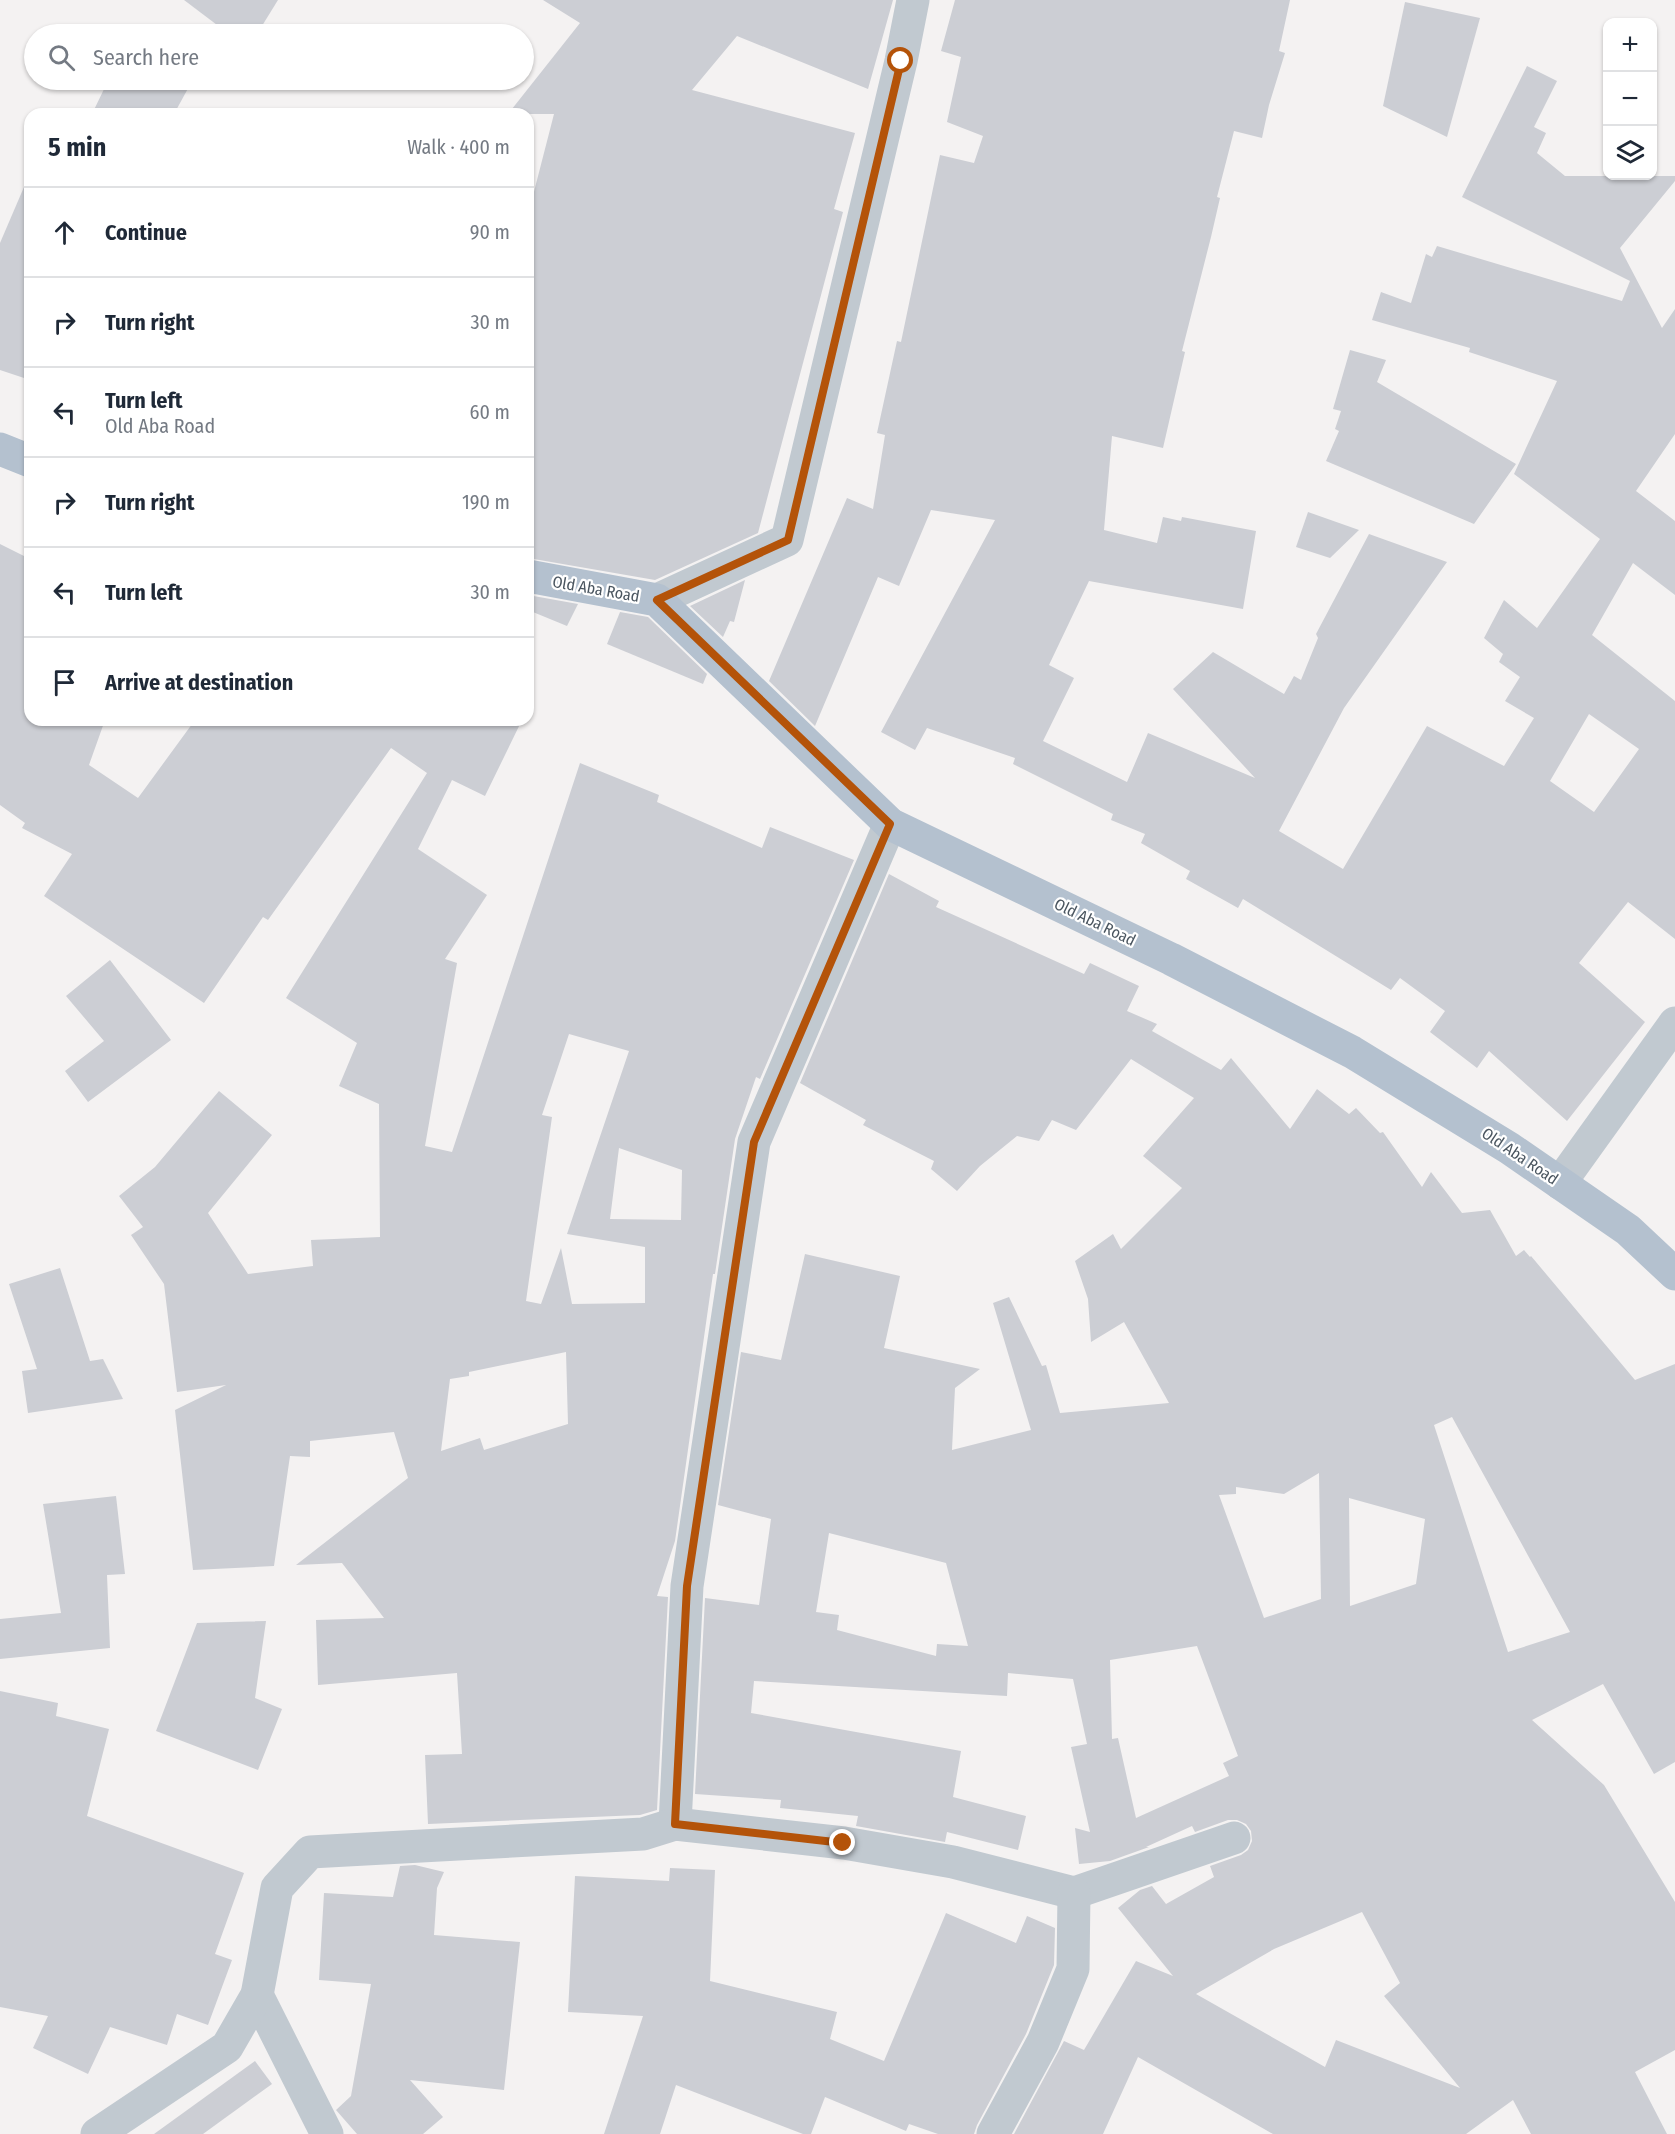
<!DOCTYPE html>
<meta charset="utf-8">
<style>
:root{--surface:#fff;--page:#f2f2f3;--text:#1f2937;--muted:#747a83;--line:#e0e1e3}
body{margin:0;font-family:"Fira Sans Condensed",sans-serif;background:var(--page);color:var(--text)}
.controls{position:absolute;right:18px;top:18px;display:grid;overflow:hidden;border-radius:12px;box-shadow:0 2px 4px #0004}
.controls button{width:54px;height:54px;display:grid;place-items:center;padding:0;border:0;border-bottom:2px solid var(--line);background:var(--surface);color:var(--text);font:30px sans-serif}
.stop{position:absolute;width:18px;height:18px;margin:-14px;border:4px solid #b45309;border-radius:50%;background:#fff}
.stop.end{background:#b45309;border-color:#fff;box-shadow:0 2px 6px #0008}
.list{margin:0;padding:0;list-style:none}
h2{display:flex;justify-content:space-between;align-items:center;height:78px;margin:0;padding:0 24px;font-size:26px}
h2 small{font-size:20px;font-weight:400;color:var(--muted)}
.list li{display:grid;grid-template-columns:39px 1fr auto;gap:18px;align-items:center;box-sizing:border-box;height:90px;padding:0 24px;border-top:2px solid var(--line)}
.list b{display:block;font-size:22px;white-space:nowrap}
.list p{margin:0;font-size:20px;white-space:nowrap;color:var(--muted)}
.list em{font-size:20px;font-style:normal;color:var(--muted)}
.icon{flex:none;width:33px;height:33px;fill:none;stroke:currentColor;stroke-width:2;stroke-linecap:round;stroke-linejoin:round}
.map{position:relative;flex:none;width:1675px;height:2134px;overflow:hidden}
.search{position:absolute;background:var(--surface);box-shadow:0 2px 4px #0004;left:24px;top:24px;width:510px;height:66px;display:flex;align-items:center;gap:15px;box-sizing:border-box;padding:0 21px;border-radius:33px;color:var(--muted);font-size:22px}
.panel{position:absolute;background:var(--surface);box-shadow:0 2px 4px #0004;left:24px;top:108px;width:510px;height:618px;border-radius:18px}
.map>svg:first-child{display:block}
.building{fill:#ccced4;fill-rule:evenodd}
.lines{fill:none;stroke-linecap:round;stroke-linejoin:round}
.minor{stroke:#c1c9d0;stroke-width:33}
.primary{stroke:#b4c1cf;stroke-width:33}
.route{stroke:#b45309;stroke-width:8}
.labels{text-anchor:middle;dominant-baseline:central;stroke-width:4.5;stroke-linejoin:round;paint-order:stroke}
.street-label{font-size:16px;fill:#4a555f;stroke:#fff}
</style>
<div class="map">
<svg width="1675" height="2134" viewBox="0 0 1675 2134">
<rect width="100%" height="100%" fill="#f4f2f2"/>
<g class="building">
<path d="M 184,0 L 278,0 L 257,34 L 229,34 Z"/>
<path d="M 543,0 L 893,0 L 868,89 L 737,36 L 692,90 L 855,133 L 834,209 L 843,212 L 758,533 L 655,580 L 528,558 L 528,215 L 554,114 L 508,114 L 580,23 Z"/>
<path d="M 955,0 L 1290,0 L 1279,51 L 1285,53 L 1269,105 L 1262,138 L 1234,131 L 1217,197 L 1220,198 L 1211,237 L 1182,351 L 1185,352 L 1163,448 L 1112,436 L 1104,530 L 1157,543 L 1163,517 L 1181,521 L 1182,517 L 1256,531 L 1243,609 L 1089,581 L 1049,665 L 1074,678 L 1043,741 L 1127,782 L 1148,733 L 1255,778 L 1173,689 L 1213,652 L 1284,694 L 1294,676 L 1301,680 L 1318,638 L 1316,634 L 1369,534 L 1447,562 L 1344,708 L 1279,831 L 1343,869 L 1427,726 L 1504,766 L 1534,718 L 1505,701 L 1520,677 L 1499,662 L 1503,654 L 1484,638 L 1504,600 L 1537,628 L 1600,539 L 1514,474 L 1557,381 L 1469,352 L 1470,348 L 1372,320 L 1381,292 L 1411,303 L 1426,254 L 1432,257 L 1437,246 L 1622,301 L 1630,281 L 1462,197 L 1527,66 L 1557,81 L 1534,127 L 1546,133 L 1537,153 L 1565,176 L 1675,176 L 1675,181 L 1620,248 L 1662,328 L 1675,309 L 1675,434 L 1636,491 L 1675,521 L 1675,595 L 1633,563 L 1592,635 L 1675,701 L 1675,939 L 1628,902 L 1579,963 L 1645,1022 L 1567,1121 L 1489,1051 L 1477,1068 L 1430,1032 L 1445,1011 L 1400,978 L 1391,990 L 1243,899 L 1238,908 L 1186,879 L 1190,871 L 1141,843 L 1145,834 L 1111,820 L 1113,814 L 1013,764 L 1015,758 L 927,728 L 915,750 L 881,732 L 995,520 L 931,510 L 899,586 L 878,577 L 815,726 L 769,681 L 847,498 L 873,509 L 885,435 L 877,433 L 897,341 L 901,342 L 940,155 L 974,163 L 983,136 L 947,122 L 961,57 L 941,51 ZM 1589,714 L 1639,749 L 1594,812 L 1550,781 Z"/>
<path d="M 1405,2 L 1480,18 L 1447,137 L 1383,106 Z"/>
<path d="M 87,24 L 106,34 L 81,34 Z"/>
<path d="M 89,80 L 185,80 L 191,83 L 174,114 L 92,114 L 105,87 Z"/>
<path d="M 30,173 L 30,380 L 0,370 L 0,243 Z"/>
<path d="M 1350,350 L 1386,360 L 1377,382 L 1516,464 L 1474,524 L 1326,461 L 1339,431 L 1335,429 L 1341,411 L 1333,409 Z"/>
<path d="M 1308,512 L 1359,530 L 1330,558 L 1296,547 Z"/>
<path d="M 0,544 L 30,559 L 30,720 L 105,720 L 89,765 L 138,798 L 195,720 L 522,720 L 485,796 L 452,780 L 418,849 L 487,895 L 445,959 L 457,963 L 425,1146 L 452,1152 L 580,763 L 659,795 L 657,802 L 762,848 L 770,827 L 854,860 L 766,1065 L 760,1079 L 756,1077 L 735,1139 L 715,1274 L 713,1274 L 675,1541 L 657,1596 L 668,1597 L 657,1810 L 640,1815 L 428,1824 L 425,1755 L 462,1754 L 457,1673 L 318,1685 L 316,1620 L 384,1618 L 342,1563 L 296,1565 L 408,1478 L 394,1432 L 310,1441 L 310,1457 L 290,1456 L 274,1566 L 193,1570 L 175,1410 L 226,1385 L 177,1392 L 164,1284 L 131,1235 L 143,1227 L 119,1196 L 155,1167 L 219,1091 L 272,1135 L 208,1213 L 248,1274 L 313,1266 L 311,1240 L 380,1237 L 379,1104 L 339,1086 L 357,1043 L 286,998 L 427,773 L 391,748 L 268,920 L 263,917 L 204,1003 L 44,896 L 72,854 L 22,828 L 25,823 L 0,805 ZM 569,1034 L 629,1051 L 567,1234 L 645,1247 L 645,1303 L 572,1304 L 561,1248 L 541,1304 L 526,1301 L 552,1117 L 542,1115 ZM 619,1148 L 682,1170 L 681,1220 L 610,1219 ZM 566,1352 L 568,1424 L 484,1450 L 480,1438 L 441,1451 L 450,1379 L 469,1376 L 469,1372 Z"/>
<path d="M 745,580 L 734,622 L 730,621 L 723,637 L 690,606 Z"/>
<path d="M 528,595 L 578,604 L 567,626 L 528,610 Z"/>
<path d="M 620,612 L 648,617 L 707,674 L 703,684 L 607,644 Z"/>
<path d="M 889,874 L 939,901 L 936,907 L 1084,974 L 1090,963 L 1139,986 L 1127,1011 L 1157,1024 L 1152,1031 L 1221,1070 L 1231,1058 L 1290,1129 L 1317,1089 L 1349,1114 L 1356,1108 L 1380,1133 L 1383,1132 L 1422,1187 L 1431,1172 L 1462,1213 L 1490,1210 L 1516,1256 L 1524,1250 L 1530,1257 L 1531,1256 L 1635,1380 L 1675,1364 L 1675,1762 L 1654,1774 L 1603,1684 L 1532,1720 L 1604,1785 L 1675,1902 L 1675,2050 L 1635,2072 L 1667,2134 L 1531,2134 L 1513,2100 L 1466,2134 L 1273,2134 L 1138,2057 L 1103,2134 L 1014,2134 L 1064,2041 L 1084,2050 L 1136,1961 L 1173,1976 L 1118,1908 L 1140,1890 L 1152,1886 L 1166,1904 L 1214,1877 L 1210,1866 L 1241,1855 L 1248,1850 L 1252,1841 L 1251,1831 L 1246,1824 L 1237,1820 L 1228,1820 L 1195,1832 L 1192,1826 L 1146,1847 L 1149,1847 L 1110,1861 L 1079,1864 L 1075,1828 L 1090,1832 L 1071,1747 L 1087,1744 L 1073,1679 L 1008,1673 L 1007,1696 L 754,1681 L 751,1713 L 961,1751 L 953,1797 L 1026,1816 L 1018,1850 L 947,1832 L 945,1842 L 856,1826 L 858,1816 L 780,1808 L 781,1800 L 695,1794 L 705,1598 L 759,1605 L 771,1519 L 718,1505 L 741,1352 L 781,1360 L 805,1254 L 900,1276 L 884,1348 L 980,1369 L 955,1388 L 952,1450 L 1031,1430 L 993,1303 L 1009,1297 L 1042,1366 L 1046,1365 L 1060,1413 L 1169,1403 L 1124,1322 L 1091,1342 L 1088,1299 L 1075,1261 L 1113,1234 L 1121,1249 L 1182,1188 L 1143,1156 L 1194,1098 L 1131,1059 L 1076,1130 L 1052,1120 L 1039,1141 L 1017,1136 L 980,1166 L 957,1191 L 931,1169 L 934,1161 L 863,1125 L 866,1120 L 800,1083 ZM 1452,1417 L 1570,1632 L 1508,1652 L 1434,1425 ZM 1319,1473 L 1321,1599 L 1264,1618 L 1219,1495 L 1236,1494 L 1236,1487 L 1284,1494 ZM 1349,1498 L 1425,1519 L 1416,1584 L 1350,1606 ZM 829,1533 L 946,1563 L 968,1646 L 937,1644 L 936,1656 L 837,1630 L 839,1615 L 816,1612 ZM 1197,1646 L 1238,1756 L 1223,1763 L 1229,1776 L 1136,1818 L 1118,1738 L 1112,1739 L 1110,1660 ZM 1362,1912 L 1400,1983 L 1384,1996 L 1460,2088 L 1336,2040 L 1325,2067 L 1196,1994 L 1274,1949 Z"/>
<path d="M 110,960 L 171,1040 L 88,1102 L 65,1071 L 104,1041 L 66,996 Z"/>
<path d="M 60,1268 L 90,1361 L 103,1359 L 123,1399 L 28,1413 L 22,1371 L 37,1369 L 9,1284 Z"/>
<path d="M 116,1496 L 125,1574 L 107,1575 L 110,1648 L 0,1659 L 0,1619 L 61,1613 L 43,1504 Z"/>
<path d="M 266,1621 L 255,1698 L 282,1709 L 258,1770 L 156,1731 L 197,1623 Z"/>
<path d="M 0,1691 L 58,1703 L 56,1716 L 109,1729 L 87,1816 L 244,1873 L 215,1954 L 232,1960 L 208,2025 L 177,2014 L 167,2045 L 110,2027 L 88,2074 L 33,2048 L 48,2016 L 0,2007 Z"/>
<path d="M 415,1865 L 444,1872 L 437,1888 L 434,1935 L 520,1942 L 504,2090 L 410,2080 L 443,2117 L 423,2134 L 357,2134 L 336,2110 L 351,2096 L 371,1984 L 319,1980 L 324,1893 L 393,1897 L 400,1866 Z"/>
<path d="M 670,1868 L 715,1870 L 710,1981 L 837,2012 L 830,2039 L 884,2061 L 946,1913 L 1016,1943 L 1027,1916 L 1055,1928 L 1054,1965 L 1026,2034 L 977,2125 L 974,2134 L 938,2134 L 909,2124 L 906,2131 L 825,2097 L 811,2134 L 803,2134 L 676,2085 L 660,2134 L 604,2134 L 643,2016 L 568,2012 L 575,1876 L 669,1881 Z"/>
<path d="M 255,2061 L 272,2084 L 203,2134 L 154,2134 Z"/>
</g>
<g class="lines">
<g class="minor">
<path d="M 657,600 L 787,540 L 901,61 L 913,0"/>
<path d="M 1560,1183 L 1675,1023"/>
<path d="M 675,1824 L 687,1586 L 754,1142 L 890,824"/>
<path d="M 257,1995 L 327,2134"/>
<path d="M 97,2134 L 227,2047 L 257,1995 L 277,1888 L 310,1852 L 643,1834 L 675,1824 L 844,1843 L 953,1862 L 1074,1893 L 1234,1838"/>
<path d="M 993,2134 L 1043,2042 L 1073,1969 L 1074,1893"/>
</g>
<g class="primary">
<path d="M 0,449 L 30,461"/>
<path d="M 528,576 L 657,600 L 890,824 L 1171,959 L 1352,1052 L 1509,1148 L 1628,1230 L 1675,1274"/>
</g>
</g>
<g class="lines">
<path class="route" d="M 843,1843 L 675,1824 L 687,1586 L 754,1142 L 890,824 L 657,600 L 788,540 L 901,61"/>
</g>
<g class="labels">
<g class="street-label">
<text transform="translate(596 589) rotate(10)">Old Aba Road</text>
<text transform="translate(1095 922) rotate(26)">Old Aba Road</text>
<text transform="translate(1520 1156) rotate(34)">Old Aba Road</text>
</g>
</g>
</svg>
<div class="controls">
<button>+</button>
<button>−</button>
<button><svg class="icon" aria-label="layers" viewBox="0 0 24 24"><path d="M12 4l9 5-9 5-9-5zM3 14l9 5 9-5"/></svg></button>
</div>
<div class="stop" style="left:901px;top:61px"></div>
<div class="stop end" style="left:843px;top:1843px"></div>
<div class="search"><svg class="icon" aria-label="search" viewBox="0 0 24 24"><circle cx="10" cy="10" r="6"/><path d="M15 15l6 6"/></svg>Search here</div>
<section class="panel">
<h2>5 min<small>Walk · 400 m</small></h2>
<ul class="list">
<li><svg class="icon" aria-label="ahead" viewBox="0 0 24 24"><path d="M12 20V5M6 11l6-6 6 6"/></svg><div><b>Continue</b></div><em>90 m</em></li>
<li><svg class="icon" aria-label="right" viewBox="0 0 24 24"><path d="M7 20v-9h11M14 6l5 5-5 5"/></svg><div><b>Turn right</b></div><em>30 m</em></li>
<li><svg class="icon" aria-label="left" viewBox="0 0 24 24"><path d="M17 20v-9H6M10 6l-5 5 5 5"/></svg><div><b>Turn left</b><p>Old Aba Road</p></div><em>60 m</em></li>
<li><svg class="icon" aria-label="right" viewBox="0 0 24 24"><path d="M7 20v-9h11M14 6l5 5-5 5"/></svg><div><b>Turn right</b></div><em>190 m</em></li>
<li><svg class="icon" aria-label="left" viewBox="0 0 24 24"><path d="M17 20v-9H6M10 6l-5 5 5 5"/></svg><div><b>Turn left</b></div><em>30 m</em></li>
<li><svg class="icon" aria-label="arrive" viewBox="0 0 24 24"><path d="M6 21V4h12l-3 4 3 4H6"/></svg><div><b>Arrive at destination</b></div></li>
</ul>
</section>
</div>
